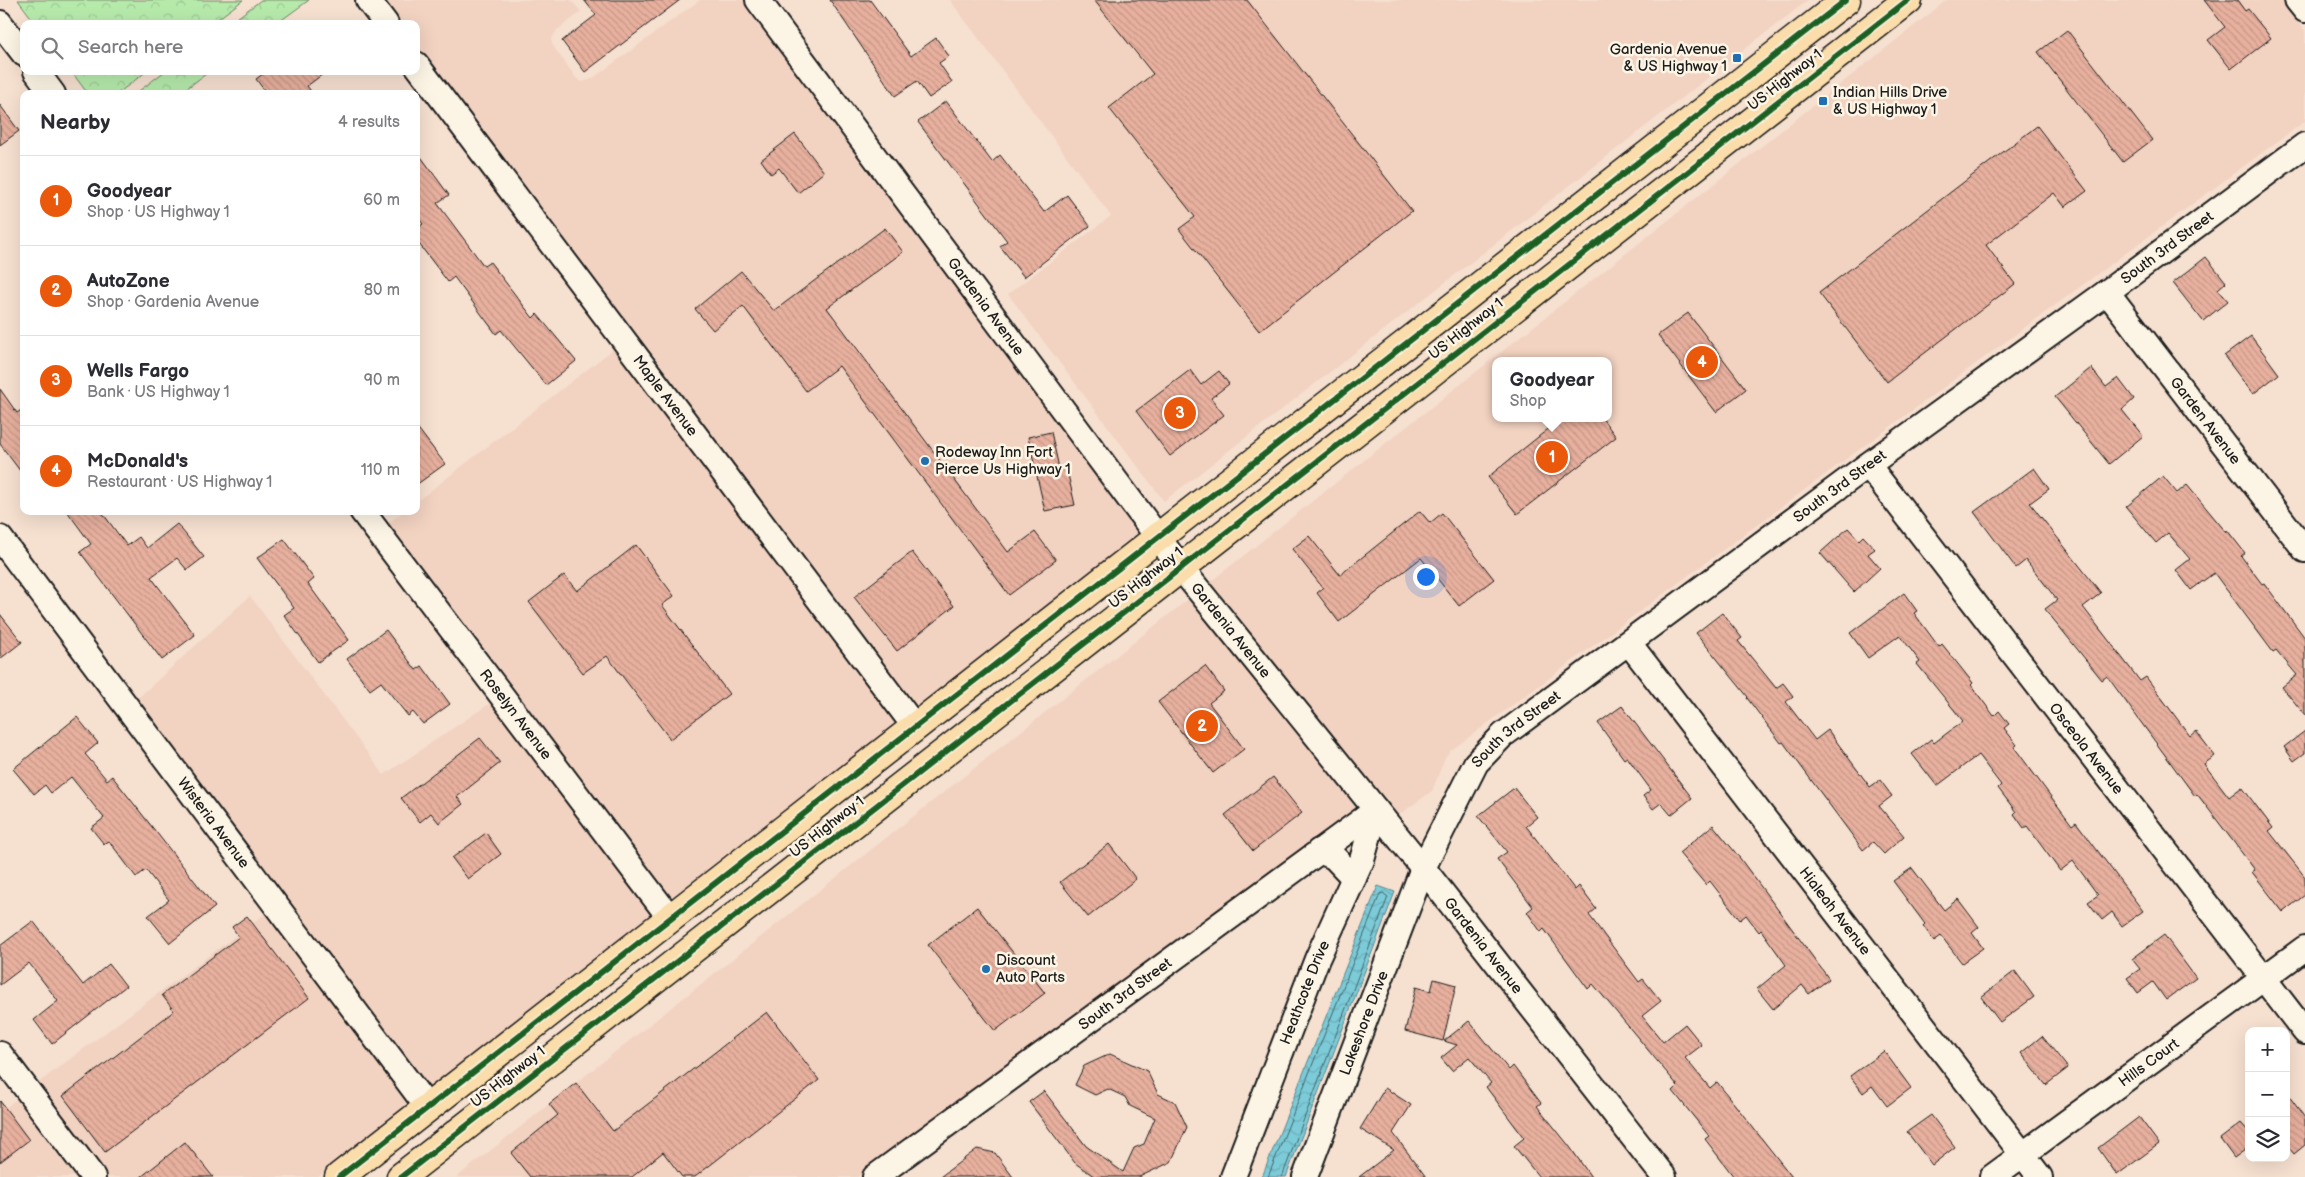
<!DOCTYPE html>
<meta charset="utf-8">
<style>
:root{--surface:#fff;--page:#f7f7f7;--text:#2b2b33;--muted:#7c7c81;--line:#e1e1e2;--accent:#ea580c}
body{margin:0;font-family:"Balsamiq Sans",sans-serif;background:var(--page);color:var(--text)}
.controls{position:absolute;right:15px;bottom:15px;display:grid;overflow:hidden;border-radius:10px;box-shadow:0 5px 20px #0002}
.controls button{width:45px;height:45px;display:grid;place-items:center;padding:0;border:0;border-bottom:1px solid var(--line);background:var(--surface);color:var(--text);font:25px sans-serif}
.you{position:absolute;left:1425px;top:576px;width:18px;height:18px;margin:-12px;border:4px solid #fff;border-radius:50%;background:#1a73e8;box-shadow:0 0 0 8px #1a73e833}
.badge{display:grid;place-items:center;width:32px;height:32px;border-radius:50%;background:var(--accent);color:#fff;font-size:16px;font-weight:700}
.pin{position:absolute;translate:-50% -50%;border:2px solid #fff;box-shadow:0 1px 5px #0006}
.popup{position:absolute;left:1492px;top:357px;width:120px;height:65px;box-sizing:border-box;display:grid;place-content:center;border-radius:10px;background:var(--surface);filter:drop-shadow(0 1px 4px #0005);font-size:16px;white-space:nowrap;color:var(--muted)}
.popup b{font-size:19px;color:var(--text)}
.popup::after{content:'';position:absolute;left:50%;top:100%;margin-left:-10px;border:10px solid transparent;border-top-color:var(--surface)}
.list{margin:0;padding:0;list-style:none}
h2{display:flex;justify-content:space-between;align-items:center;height:65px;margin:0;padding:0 20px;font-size:21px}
h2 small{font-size:16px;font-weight:400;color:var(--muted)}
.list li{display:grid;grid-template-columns:32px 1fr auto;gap:15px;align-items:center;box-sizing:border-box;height:90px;padding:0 20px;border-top:1px solid var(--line)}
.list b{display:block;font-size:19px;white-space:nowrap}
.list p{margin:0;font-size:16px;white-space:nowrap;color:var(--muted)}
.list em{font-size:16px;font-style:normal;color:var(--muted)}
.icon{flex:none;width:28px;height:28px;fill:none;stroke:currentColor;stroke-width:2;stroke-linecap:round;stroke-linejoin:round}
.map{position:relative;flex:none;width:2305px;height:1177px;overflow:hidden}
.search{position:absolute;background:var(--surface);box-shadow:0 5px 20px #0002;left:20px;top:20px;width:400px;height:55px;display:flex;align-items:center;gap:12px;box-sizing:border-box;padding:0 18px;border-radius:10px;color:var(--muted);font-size:19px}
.panel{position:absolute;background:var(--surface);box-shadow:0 5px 20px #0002;left:20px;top:90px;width:400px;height:425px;border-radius:10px}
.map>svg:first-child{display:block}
.built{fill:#f2d2c1;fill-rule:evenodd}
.park{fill:url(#park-crowns);stroke:#698364}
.water{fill:url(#water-waves);stroke:#56858d}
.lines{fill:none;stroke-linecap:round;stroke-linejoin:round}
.shore{stroke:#426267;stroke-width:1}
.building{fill:url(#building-back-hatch);stroke:#1c1c1c}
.minor-casing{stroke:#1c1c1c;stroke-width:28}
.major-casing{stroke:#1c1c1c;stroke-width:31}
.minor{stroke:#fcf5e5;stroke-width:24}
.major{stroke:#faddab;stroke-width:28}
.cycleway-casing{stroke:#fcf5e5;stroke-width:9}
.cycleway{stroke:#1b5e20;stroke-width:6}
.poi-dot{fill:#1f6fb2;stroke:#fcf5e5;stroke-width:2}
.labels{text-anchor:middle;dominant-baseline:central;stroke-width:5;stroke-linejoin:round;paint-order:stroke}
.poi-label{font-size:15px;fill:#1c1c1c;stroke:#fcf5e5;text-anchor:start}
.street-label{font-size:15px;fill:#1c1c1c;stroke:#fcf5e5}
</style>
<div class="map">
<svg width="2305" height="1177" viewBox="0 0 2305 1177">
<defs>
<pattern id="park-crowns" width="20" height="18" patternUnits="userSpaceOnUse" patternTransform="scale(1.25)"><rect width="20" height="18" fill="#b6eaab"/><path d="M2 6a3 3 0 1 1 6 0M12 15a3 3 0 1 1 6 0" fill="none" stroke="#9cc893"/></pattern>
<pattern id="water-waves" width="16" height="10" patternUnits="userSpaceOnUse" patternTransform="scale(1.25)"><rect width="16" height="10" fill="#7ccbd8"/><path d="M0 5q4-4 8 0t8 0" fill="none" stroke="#6baeb9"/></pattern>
<pattern id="building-back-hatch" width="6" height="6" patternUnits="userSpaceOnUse" patternTransform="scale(1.25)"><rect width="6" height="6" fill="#e8b09e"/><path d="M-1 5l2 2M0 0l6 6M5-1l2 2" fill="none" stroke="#c69788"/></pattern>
</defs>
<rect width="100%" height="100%" fill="#f6e0d0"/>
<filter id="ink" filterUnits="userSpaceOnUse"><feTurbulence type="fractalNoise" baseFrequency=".02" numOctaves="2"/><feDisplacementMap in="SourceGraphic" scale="10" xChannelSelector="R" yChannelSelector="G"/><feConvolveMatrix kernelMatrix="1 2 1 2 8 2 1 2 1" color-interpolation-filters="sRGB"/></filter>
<g filter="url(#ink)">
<g class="built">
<path d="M 384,0 L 571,0 L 581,12 L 557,30 L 551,40 L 553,46 L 576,78 L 582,82 L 592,79 L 700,0 L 743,0 L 1142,534 L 917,708 L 416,43 L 416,24 L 402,24 Z"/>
<path d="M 950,0 L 1808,0 L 1164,501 L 1008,294 L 1111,216 Z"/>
<path d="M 1947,0 L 2282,0 L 2305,31 L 2305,121 L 1450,751 L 1445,757 L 1432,791 L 1397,816 L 1388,806 L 1390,800 L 1383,799 L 1209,583 ZM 1496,361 L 1608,361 L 1608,418 L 1496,418 Z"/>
<path d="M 615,348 L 897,723 L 672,899 L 512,689 L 513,687 L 387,524 L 404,511 L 416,511 L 416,502 Z"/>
<path d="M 250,596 L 384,775 L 492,702 L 653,914 L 429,1089 L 137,699 Z"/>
<path d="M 1190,598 L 1359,809 L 857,1177 L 457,1177 Z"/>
<path d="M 266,913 L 410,1104 L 318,1177 L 108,1177 L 38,1083 Z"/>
<path d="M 18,1098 L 78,1177 L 0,1177 L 0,1112 Z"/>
</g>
<g class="park">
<path d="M 18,0 L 243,0 L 211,24 L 36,24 Z"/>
<path d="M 261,0 L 309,0 L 276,24 L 229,24 Z"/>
<path d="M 71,71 L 147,71 L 117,94 L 88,94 Z"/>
<path d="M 165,71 L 210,71 L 179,94 L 135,94 Z"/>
</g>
<path class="water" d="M 1378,886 L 1395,892 L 1286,1177 L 1262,1177 Z"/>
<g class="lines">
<path class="shore" d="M 1268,1177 L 1380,894 L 1383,893 L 1388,897 L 1282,1177"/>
</g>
<g class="building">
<path d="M 584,0 L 680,0 L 585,72 L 562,41 L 596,15 Z"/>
<path d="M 830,0 L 870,0 L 911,56 L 936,38 L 949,56 L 939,63 L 952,82 L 929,98 L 917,81 L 895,96 Z"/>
<path d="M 1094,0 L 1247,0 L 1412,211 L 1259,331 L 1179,229 L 1195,217 L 1109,108 L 1153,74 Z"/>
<path d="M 2204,0 L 2237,0 L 2245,11 L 2248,9 L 2271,38 L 2231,69 L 2208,40 L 2225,27 Z"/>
<path d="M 2067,30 L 2152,140 L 2123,162 L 2038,52 Z"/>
<path d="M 267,71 L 327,71 L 307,86 L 313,94 L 267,94 L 256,79 Z"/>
<path d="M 946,101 L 992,162 L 1000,155 L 1044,212 L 1067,195 L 1090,226 L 1024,277 L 1000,246 L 1007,241 L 918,122 Z"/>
<path d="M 0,105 L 19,131 L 0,145 Z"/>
<path d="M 2037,126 L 2087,191 L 2065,207 L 2054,193 L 1986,245 L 2015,284 L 1887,382 L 1819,293 Z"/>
<path d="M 795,134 L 824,172 L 798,193 L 779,168 L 771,174 L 761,160 Z"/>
<path d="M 416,150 L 449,195 L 437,203 L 484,266 L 490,262 L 533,318 L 537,314 L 576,361 L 546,385 L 501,330 L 496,334 L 454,277 L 448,282 L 416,240 L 416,229 L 423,224 L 416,215 Z"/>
<path d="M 885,228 L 903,252 L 827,308 L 1008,552 L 1035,532 L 1056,560 L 1009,595 L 839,366 L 806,391 L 743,306 L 713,330 L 695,309 L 741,271 L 774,311 Z"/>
<path d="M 2206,257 L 2226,282 L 2218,289 L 2228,301 L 2203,321 L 2173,283 Z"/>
<path d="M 1688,313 L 1746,389 L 1716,412 L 1658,335 Z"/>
<path d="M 2251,336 L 2279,374 L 2253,394 L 2224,356 Z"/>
<path d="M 2091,368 L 2106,387 L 2118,378 L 2134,399 L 2122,410 L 2143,436 L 2109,464 L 2055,397 Z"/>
<path d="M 1190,370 L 1201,385 L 1219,371 L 1229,384 L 1211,398 L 1224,415 L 1170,456 L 1136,411 Z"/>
<path d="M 0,389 L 17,413 L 24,408 L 24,476 L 0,444 Z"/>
<path d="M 1562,418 L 1602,418 L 1616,437 L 1517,514 L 1488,477 Z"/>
<path d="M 416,426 L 445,464 L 416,485 Z"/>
<path d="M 1051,432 L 1059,468 L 1066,466 L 1075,505 L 1045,511 L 1028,437 Z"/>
<path d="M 2034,468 L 2049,489 L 2030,503 L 2101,593 L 2083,607 L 2140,681 L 2146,677 L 2190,736 L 2196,731 L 2215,756 L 2204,764 L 2229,797 L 2242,787 L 2273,828 L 2269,831 L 2305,877 L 2305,895 L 2283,912 L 2252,872 L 2255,870 L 2197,794 L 2195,796 L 2107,676 L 2102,680 L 2045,609 L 2057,600 L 2026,560 L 2016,568 L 1974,512 Z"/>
<path d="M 2163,476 L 2177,493 L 2187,485 L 2226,532 L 2227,530 L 2245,553 L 2241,556 L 2262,584 L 2264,583 L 2305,638 L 2305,715 L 2282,687 L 2297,675 L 2276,650 L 2273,652 L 2214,573 L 2191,590 L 2176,570 L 2190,559 L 2168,533 L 2156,543 L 2126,507 Z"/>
<path d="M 67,511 L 101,511 L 127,546 L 139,537 L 147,548 L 177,524 L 204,557 L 187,570 L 177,558 L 151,577 L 195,635 L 162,660 L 80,552 L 91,544 Z"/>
<path d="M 1420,511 L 1430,523 L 1442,513 L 1494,579 L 1459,606 L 1421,558 L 1339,622 L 1317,593 L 1323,588 L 1292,549 L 1309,536 L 1340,575 Z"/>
<path d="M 1848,528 L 1859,540 L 1863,536 L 1875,549 L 1868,554 L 1880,568 L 1854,592 L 1820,553 Z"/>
<path d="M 284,539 L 314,579 L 308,584 L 349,640 L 318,662 L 284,615 L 294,608 L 257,558 Z"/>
<path d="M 636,545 L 674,596 L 662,605 L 729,694 L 670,739 L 607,656 L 583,673 L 529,602 L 564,575 L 577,591 Z"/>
<path d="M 912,552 L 954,606 L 897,651 L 854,597 Z"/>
<path d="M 1904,593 L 1917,611 L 1914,613 L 1939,647 L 1942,644 L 1973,683 L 1971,685 L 1994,716 L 1999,711 L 2009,724 L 2004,728 L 2017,745 L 2014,747 L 2072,825 L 2076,822 L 2143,911 L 2122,926 L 2112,912 L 2102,920 L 2088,902 L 2098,895 L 2073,861 L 2060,871 L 2027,826 L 2024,828 L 2014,814 L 2016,812 L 1998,788 L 2001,785 L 1978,755 L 1937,786 L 1912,754 L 1931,739 L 1934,743 L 1963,721 L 1917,664 L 1920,662 L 1900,635 L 1868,658 L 1850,633 Z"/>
<path d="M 1722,613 L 1742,638 L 1738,641 L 1776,688 L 1783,683 L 1793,696 L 1786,702 L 1815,740 L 1828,730 L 1870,787 L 1880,780 L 1892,796 L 1879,806 L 1904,836 L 1884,854 L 1873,842 L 1863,850 L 1783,742 L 1781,743 L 1747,698 L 1748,697 L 1696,633 Z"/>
<path d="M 0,614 L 22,642 L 0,659 Z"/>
<path d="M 386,630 L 416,670 L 422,666 L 450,704 L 423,724 L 413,712 L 408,716 L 381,682 L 370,690 L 347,659 Z"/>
<path d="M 1205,666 L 1224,691 L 1209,703 L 1244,749 L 1213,773 L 1158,702 Z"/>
<path d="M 1622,706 L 1692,798 L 1671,815 L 1661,803 L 1653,809 L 1643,796 L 1651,790 L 1627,757 L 1624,759 L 1598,723 Z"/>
<path d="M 77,717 L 98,743 L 85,754 L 107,780 L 112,776 L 215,907 L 170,943 L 148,916 L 169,900 L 146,870 L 136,877 L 109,841 L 104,844 L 91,828 L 104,818 L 71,777 L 51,793 L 45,785 L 34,794 L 13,769 Z"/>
<path d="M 2305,731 L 2305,753 L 2294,761 L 2284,747 Z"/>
<path d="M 480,738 L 500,763 L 457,797 L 463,804 L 439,823 L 431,813 L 420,822 L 401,798 Z"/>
<path d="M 1273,777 L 1302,813 L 1253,851 L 1225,815 Z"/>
<path d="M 1514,788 L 1537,817 L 1526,826 L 1575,890 L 1579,886 L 1596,909 L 1589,915 L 1639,982 L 1643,979 L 1661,1001 L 1642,1016 L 1663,1042 L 1685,1024 L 1702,1045 L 1685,1058 L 1710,1088 L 1717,1082 L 1792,1177 L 1734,1177 L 1705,1139 L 1709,1136 L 1673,1091 L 1678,1086 L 1593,984 L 1588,989 L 1544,929 L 1541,932 L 1527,912 L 1533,907 L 1497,859 L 1507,852 L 1478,816 Z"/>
<path d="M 1713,825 L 1739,857 L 1829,979 L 1809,994 L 1802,985 L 1773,1009 L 1757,989 L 1786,965 L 1761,930 L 1759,932 L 1746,915 L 1740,920 L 1710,881 L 1706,885 L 1679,853 Z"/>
<path d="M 486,833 L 501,854 L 468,879 L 452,858 Z"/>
<path d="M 1109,844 L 1136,879 L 1088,917 L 1060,882 Z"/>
<path d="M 1912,868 L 1944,910 L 1958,899 L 1979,927 L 1972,933 L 1983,948 L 1962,963 L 1941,936 L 1934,941 L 1923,926 L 1925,924 L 1893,881 Z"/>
<path d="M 977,907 L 1045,993 L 995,1031 L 928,945 Z"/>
<path d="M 247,916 L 309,998 L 105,1152 L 63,1096 L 174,1011 L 162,995 L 239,937 L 232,927 Z"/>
<path d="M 33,921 L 83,985 L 109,964 L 126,986 L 52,1044 L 34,1020 L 58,1001 L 29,963 L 0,985 L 0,946 Z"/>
<path d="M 2164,935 L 2196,978 L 2166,1000 L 2153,982 L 2138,993 L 2127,978 L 2140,969 L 2132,959 Z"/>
<path d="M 2015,971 L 2034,997 L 2000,1022 L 1981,997 Z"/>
<path d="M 1434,979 L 1456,985 L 1443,1041 L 1405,1031 L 1416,987 L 1431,991 Z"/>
<path d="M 767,1012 L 819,1080 L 695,1177 L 682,1177 L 663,1152 L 632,1177 L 530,1177 L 511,1153 L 558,1115 L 549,1104 L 576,1083 L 613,1131 Z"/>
<path d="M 1469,1021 L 1509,1070 L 1513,1066 L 1541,1103 L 1537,1106 L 1570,1147 L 1591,1177 L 1539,1177 L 1514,1146 L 1524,1138 L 1486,1087 L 1491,1083 L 1469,1057 L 1452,1071 L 1441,1058 L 1457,1045 L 1444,1041 Z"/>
<path d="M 2042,1036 L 2068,1068 L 2046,1085 L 2021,1053 Z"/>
<path d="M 1884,1051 L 1911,1088 L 1887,1106 L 1872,1086 L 1863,1093 L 1850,1076 Z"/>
<path d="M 1110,1054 L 1147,1071 L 1158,1094 L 1175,1102 L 1187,1127 L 1171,1162 L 1139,1177 L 1095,1177 L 1075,1163 L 1029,1102 L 1044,1091 L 1086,1146 L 1123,1172 L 1134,1148 L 1144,1144 L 1155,1118 L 1130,1106 L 1125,1097 L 1108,1089 L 1095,1095 L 1075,1085 L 1084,1066 Z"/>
<path d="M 1385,1088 L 1411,1105 L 1393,1133 L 1426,1177 L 1359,1177 L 1394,1150 L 1360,1129 Z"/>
<path d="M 2286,1092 L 2305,1118 L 2305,1145 L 2294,1154 L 2286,1144 Z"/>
<path d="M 0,1101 L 29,1140 L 0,1162 Z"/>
<path d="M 1931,1115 L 1955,1147 L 1932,1165 L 1907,1132 Z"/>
<path d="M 2139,1117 L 2159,1144 L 2117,1175 L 2098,1148 Z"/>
<path d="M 2241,1123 L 2249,1132 L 2249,1147 L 2234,1158 L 2220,1139 Z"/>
<path d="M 185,1142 L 213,1177 L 141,1177 Z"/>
<path d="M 977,1149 L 995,1153 L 1013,1177 L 940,1177 Z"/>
</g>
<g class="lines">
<defs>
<g id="minor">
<path d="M 368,0 L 386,24"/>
<path id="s1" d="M 758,0 L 1180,567 L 1423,868 L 1664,1177"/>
<path d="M 2297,0 L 2305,10"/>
<path d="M 0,23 L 24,54"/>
<path id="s2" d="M 416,64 L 915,727"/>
<path d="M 36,71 L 53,94"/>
<path id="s3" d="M 2107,292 L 2305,550"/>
<path id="s4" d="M 1868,465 L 2305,1032"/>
<path id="s5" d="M 362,511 L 670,918"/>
<path id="s6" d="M 0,538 L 428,1108"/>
<path id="s7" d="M 1629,643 L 2040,1177"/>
<path d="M 1319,851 L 1334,857 L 1354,878"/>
<path d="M 0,1054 L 93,1177"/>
<path id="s8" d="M 875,1177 L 1376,810"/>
<path id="s9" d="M 1233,1177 L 1317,959 L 1362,860 L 1376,810"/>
<path id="s10" d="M 1305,1177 L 1423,868 L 1476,763 L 1503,735 L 1868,465 L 2107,292 L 2305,145"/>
<path id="s11" d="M 1992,1177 L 2305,948"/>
</g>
<g id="major">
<path d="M 339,1177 L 1846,0"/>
<path d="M 401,1177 L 1908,0"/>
</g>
</defs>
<use href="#minor" class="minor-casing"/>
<use href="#major" class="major-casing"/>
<use href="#minor" class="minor"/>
<use href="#major" class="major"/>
<defs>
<g id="cycleway">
<path d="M 339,1177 L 1846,0"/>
<path d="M 401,1177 L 1908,0"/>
</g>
</defs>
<use href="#cycleway" class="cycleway-casing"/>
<use href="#cycleway" class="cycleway"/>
</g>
</g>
<g class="poi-dot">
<rect x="1732" y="53" width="10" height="10" rx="2.5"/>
<rect x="1818" y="96" width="10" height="10" rx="2.5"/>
<circle cx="925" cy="461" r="5"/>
<circle cx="986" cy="969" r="5"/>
</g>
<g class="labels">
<g class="poi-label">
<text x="1727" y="49" text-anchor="end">Gardenia Avenue<tspan x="1727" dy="17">&amp; US Highway 1</tspan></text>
<text x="1833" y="92">Indian Hills Drive<tspan x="1833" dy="17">&amp; US Highway 1</tspan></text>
<text x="935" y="452">Rodeway Inn Fort<tspan x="935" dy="17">Pierce Us Highway 1</tspan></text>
<text x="996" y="960">Discount<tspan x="996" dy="17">Auto Parts</tspan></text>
</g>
<g class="street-label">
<text transform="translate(1785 80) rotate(-38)">US Highway 1</text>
<text stroke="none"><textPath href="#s10" startOffset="1311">South 3rd Street</textPath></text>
<text stroke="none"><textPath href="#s1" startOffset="382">Gardenia Avenue</textPath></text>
<text transform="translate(1466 329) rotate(-38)">US Highway 1</text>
<text stroke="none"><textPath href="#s2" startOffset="415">Maple Avenue</textPath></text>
<text stroke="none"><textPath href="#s3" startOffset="162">Garden Avenue</textPath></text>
<text stroke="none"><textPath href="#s10" startOffset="906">South 3rd Street</textPath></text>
<text transform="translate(1146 578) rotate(-38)">US Highway 1</text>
<text stroke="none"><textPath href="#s1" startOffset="788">Gardenia Avenue</textPath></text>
<text stroke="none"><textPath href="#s5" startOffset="255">Roselyn Avenue</textPath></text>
<text stroke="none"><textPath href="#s10" startOffset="501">South 3rd Street</textPath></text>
<text stroke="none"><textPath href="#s4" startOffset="358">Osceola Avenue</textPath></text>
<text stroke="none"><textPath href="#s6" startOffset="356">Wisteria Avenue</textPath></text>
<text transform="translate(827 827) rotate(-38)">US Highway 1</text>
<text stroke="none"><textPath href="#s7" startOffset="338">Hialeah Avenue</textPath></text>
<text stroke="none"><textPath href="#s1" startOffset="1192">Gardenia Avenue</textPath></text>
<text stroke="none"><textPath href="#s8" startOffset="310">South 3rd Street</textPath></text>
<text stroke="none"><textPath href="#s9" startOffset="198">Heathcote Drive</textPath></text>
<text stroke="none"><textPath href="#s10" startOffset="165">Lakeshore Drive</textPath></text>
<text stroke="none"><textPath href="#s11" startOffset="194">Hills Court</textPath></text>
<text transform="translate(508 1077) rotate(-38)">US Highway 1</text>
</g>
</g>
</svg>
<div class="controls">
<button>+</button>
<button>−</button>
<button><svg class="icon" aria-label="layers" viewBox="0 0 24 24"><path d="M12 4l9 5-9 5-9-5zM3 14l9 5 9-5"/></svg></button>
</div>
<div class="you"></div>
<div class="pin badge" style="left:1552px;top:457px">1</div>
<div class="popup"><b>Goodyear</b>Shop</div>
<div class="pin badge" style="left:1202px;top:726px">2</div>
<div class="pin badge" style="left:1180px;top:413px">3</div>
<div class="pin badge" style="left:1702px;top:362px">4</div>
<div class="search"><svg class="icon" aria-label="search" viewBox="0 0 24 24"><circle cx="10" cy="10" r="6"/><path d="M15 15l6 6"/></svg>Search here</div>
<section class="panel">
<h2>Nearby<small>4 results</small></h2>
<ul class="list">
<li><span class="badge">1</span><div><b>Goodyear</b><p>Shop · US Highway 1</p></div><em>60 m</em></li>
<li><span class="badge">2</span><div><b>AutoZone</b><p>Shop · Gardenia Avenue</p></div><em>80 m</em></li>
<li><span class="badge">3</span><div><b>Wells Fargo</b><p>Bank · US Highway 1</p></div><em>90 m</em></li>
<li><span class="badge">4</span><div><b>McDonald's</b><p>Restaurant · US Highway 1</p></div><em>110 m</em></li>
</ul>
</section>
</div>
